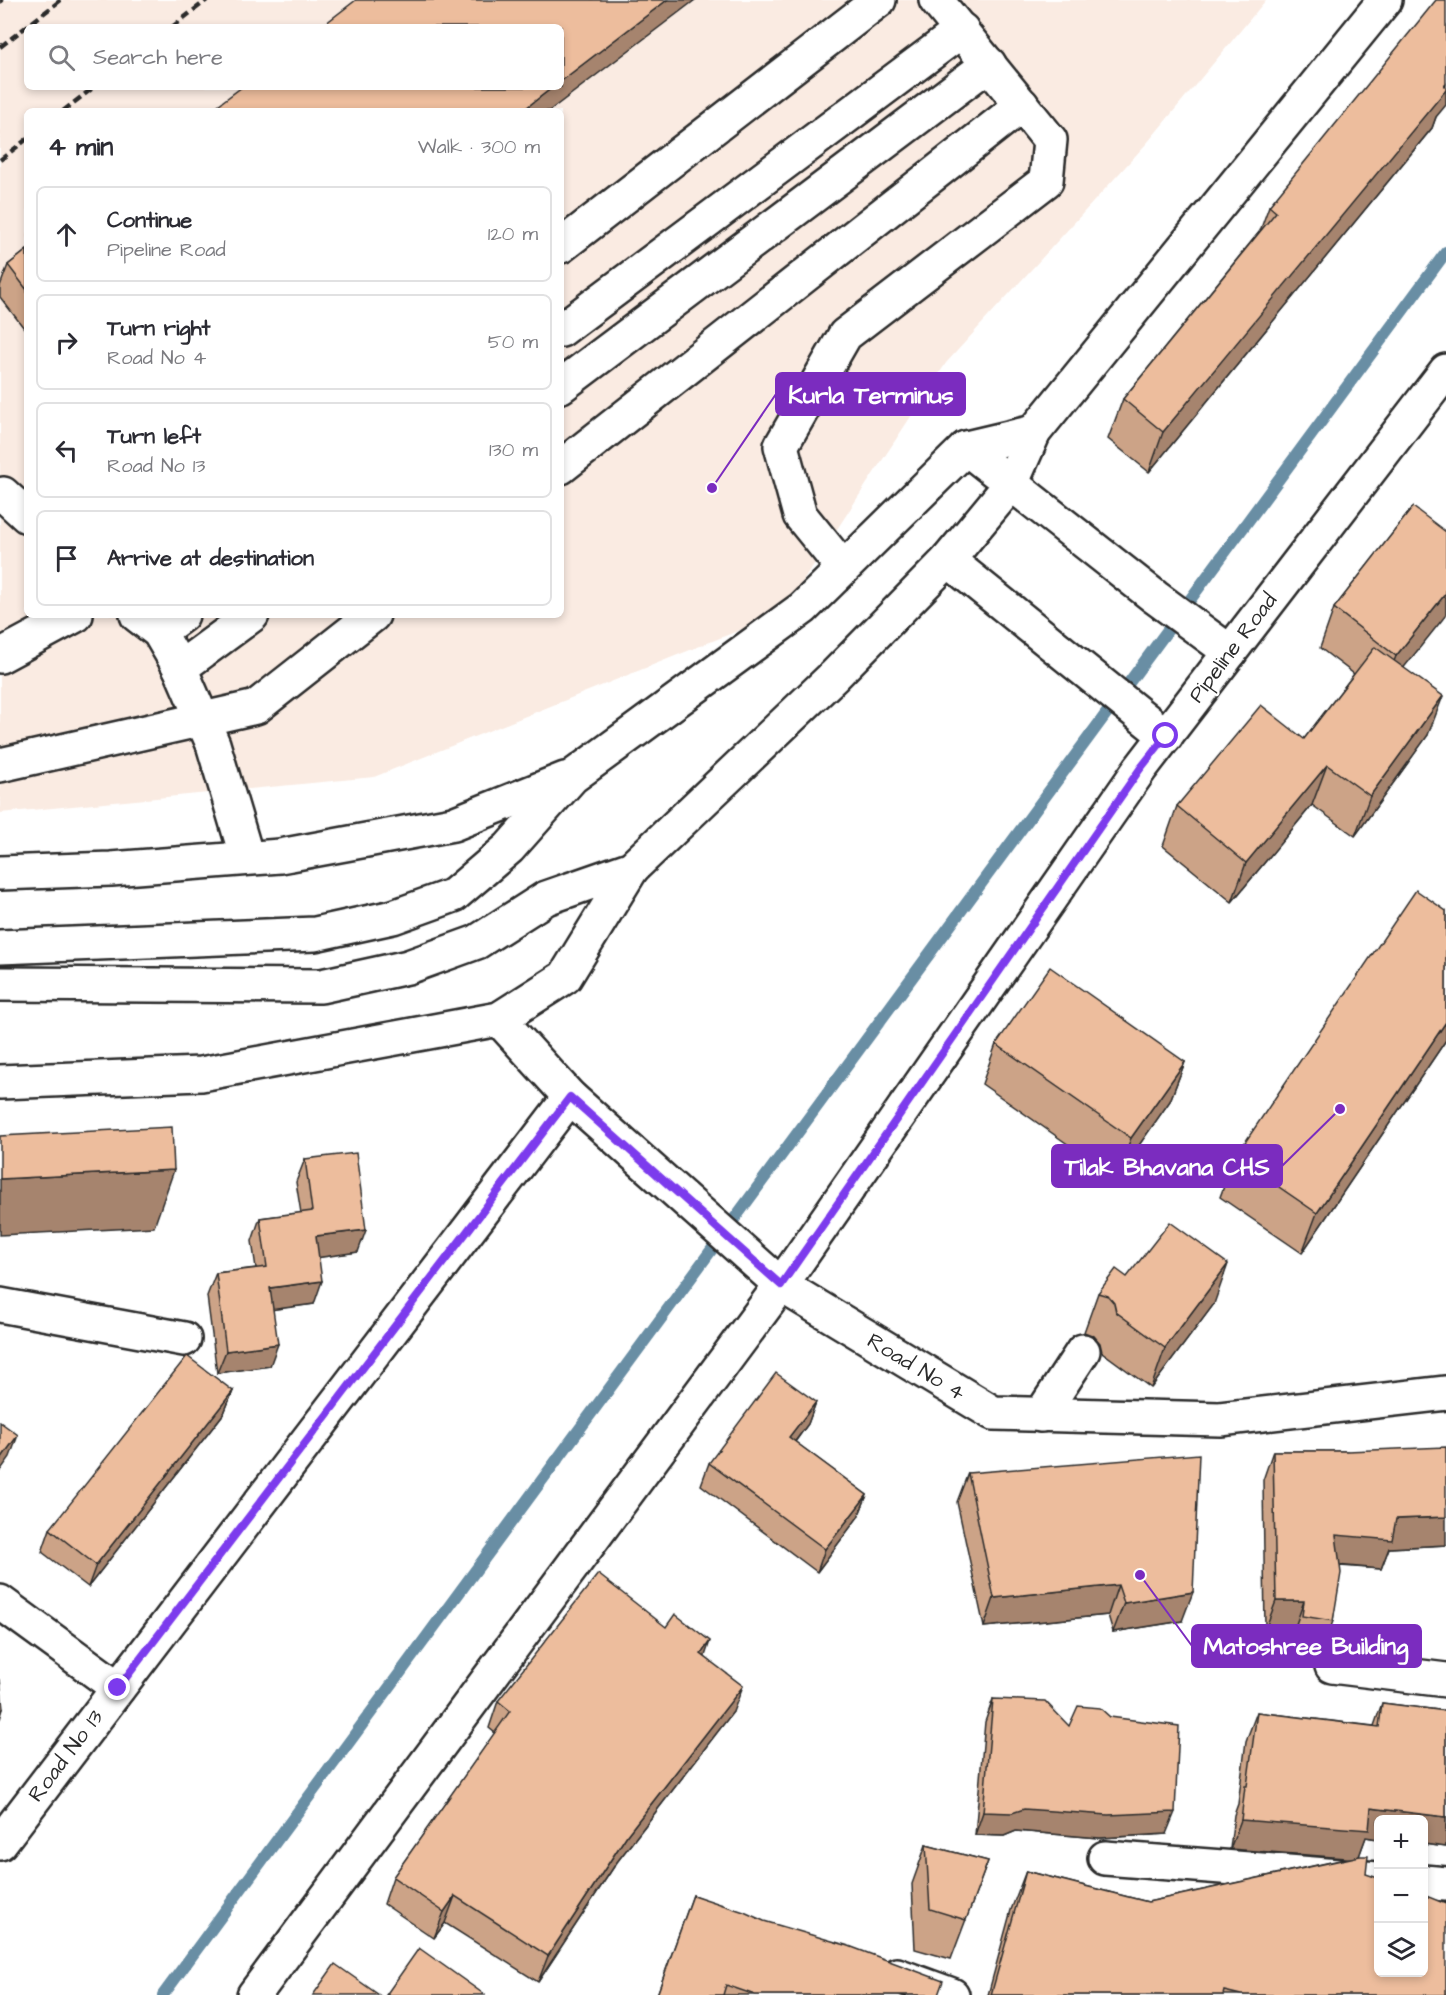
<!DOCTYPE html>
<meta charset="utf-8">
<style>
:root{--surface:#fff;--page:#f2f2f3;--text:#2b2b33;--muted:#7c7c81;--line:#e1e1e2}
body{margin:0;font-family:"Architects Daughter",sans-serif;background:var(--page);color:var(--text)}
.controls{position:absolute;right:18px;bottom:18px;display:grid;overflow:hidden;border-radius:9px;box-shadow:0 3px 9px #0003}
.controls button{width:54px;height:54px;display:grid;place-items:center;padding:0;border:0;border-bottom:2px solid var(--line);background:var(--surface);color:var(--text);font:30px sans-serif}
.stop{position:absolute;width:18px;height:18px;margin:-14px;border:4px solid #7c3aed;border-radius:50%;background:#fff}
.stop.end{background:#7c3aed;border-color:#fff;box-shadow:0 2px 6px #0008}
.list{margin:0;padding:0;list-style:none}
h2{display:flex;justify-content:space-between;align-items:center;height:78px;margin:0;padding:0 24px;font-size:26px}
h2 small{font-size:20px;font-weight:400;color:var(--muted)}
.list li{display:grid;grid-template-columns:39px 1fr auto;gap:18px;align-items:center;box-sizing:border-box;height:96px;margin:0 12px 12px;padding:0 12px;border:2px solid var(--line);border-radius:9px}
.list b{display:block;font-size:22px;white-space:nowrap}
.list p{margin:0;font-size:20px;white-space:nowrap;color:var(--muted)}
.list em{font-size:20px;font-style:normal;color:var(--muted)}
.icon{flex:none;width:33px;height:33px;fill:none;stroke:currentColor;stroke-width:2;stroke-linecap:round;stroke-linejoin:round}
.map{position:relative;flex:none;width:1446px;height:1995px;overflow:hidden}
.search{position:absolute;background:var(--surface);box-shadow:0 3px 9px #0003;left:24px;top:24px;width:540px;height:66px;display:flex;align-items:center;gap:15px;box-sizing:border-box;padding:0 21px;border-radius:9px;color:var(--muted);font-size:22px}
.panel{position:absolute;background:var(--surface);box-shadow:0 3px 9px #0003;left:24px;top:108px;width:540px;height:510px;border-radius:9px}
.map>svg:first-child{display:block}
.built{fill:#faebe2;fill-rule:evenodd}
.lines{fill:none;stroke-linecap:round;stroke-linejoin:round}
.stream{stroke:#698ea4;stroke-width:12}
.minor-casing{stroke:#2b2b2b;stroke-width:38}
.minor{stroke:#fff;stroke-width:33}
.rail{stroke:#2b2b2b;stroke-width:4.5;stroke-dasharray:9 4.5;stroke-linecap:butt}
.wall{fill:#cca387;stroke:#2b2b2b;stroke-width:1.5}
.shaded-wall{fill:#a6846e;stroke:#2b2b2b;stroke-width:1.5}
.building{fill:#edbd9d;stroke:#2b2b2b;stroke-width:1.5}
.route{stroke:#7c3aed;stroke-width:8}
.labels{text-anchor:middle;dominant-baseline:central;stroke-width:4.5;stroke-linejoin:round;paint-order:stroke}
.street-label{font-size:22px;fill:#2b2b2b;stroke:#fff}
.leader{fill:none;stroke:#7b2cbf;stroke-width:2}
.callout-dot{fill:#7b2cbf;stroke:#fff;stroke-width:2}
.callout{fill:#7b2cbf;stroke:#7b2cbf;stroke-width:2}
.callout-label{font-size:24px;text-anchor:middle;font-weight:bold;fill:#fff}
</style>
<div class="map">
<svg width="1446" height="1995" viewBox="0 0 1446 1995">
<rect width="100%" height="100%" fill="#fff"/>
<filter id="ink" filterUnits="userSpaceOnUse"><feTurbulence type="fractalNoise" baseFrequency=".0167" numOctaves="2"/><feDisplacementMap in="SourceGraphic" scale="12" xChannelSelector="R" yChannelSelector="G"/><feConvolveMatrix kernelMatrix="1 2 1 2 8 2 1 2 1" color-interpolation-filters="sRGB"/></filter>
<g filter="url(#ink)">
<path class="built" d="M 0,0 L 1266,0 L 1147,143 L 946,363 L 782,613 L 374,777 L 0,813 ZM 27,27 L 561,27 L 561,87 L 27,87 ZM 27,111 L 561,111 L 561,615 L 27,615 Z"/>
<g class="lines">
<path class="stream" d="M 163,1995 L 1446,252"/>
<defs>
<g id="minor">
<path d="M 561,246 L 879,0"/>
<path d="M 561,330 L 962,30"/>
<path d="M 561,386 L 989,64"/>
<path d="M 966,448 L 1155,597 L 1230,652"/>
<path d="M 561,467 L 1022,105"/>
<path d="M 0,496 L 3,494 L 27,516"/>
<path d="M 948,560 L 1166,736"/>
<path d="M 843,568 L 800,515 L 781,446 L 845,335 L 1046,181 L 1050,140 L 936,0"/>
<path d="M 137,615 L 159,632 L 180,668 L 213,744 L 247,858"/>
<path d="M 159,632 L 182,615"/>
<path d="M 0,656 L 76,615"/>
<path d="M 180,668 L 252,615"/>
<path d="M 0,765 L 256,707 L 373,615"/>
<path d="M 0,873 L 111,869 L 280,856 L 453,824 L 565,779"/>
<path d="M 0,947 L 315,934 L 393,917 L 454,895 L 509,848 L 572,777 L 803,608 L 966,448 L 1034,432"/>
<path d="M 0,984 L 321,986 L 408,967 L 477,942 L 546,898 L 632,868 L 834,676 L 948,560 L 1011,484 L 1034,432 L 1385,0"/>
<path d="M 499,1019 L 570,1097 L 781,1285 L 993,1413 L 1220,1419 L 1446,1393"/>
<path d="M 0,1082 L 201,1074 L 499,1019 L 565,977 L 632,868"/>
<path d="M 0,1305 L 184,1339"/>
<path d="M 1041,1415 L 1083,1351"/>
<path d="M 0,1602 L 118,1688"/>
<path d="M 1332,1666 L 1446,1680"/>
<path d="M 0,1843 L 570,1097"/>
<path d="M 1105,1858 L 1378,1879"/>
<path d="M 1424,1882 L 1446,1884"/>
<path d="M 897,1975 L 952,1995"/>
<path d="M 254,1995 L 781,1285 L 1140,769 L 1446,371"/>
</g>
</defs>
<use href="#minor" class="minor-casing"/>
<use href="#minor" class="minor"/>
<g class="rail">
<path d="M 0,2 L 3,0"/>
<path d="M 172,27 L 207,0"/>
<path d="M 0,47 L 61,0"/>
<path d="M 63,111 L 94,87"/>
<path d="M 0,160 L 27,139"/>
</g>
</g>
<g class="wall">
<path d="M 1436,117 L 1432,128 L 1149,472 L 1108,439 L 1123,399 L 1260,231 L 1269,206 Z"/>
<path d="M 27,250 L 27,332 L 0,297 L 0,286 L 8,265 Z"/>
<path d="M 1413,507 L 1404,668 L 1428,735 L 1355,836 L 1312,805 L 1232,902 L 1163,846 L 1177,806 L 1304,739 L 1354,674 L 1320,648 L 1334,608 Z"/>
<path d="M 1446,911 L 1446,1040 L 1302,1253 L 1220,1197 L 1235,1157 Z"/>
<path d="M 996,1044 L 1185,1062 L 1170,1101 L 1116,1178 L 982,1084 Z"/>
<path d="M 305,1159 L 358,1252 L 319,1257 L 314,1304 L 273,1309 L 270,1366 L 217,1373 L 207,1296 L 216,1273 L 256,1268 L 252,1241 L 260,1218 L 301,1213 L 296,1182 Z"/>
<path d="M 1127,1277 L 1214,1304 L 1151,1388 L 1102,1352 L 1100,1343 L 1094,1336 L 1084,1332 L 1098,1293 Z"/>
<path d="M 233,1391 L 224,1413 L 88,1587 L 42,1552 L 50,1529 Z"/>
<path d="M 816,1402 L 808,1424 L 795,1442 L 867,1495 L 858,1517 L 817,1572 L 701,1485 L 709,1463 Z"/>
<path d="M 1273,1451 L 1347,1451 L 1446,1545 L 1389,1548 L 1381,1569 L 1340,1566 L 1333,1621 L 1323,1650 L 1292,1645 L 1294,1630 L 1265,1630 L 1263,1480 Z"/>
<path d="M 968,1473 L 1182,1621 L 1113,1632 L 1108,1615 L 984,1627 L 957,1502 Z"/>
<path d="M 705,1657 L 733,1712 L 617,1862 L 538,1982 L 445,1923 L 434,1938 L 384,1904 L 393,1877 L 495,1733 L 489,1728 L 498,1701 Z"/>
<path d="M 993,1699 L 1166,1834 L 1100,1838 L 1016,1831 L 1004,1836 L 975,1835 L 985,1722 Z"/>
<path d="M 1382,1703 L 1446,1711 L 1446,1847 L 1424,1844 L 1378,1820 L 1378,1839 L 1366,1837 L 1359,1856 L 1366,1874 L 1446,1995 L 988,1995 L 1011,1910 L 1026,1871 L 1148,1902 L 1349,1858 L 1230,1849 L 1234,1815 L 1238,1804 L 1246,1741 L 1257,1712 L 1374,1726 Z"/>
<path d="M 926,1845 L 988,1861 L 951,1959 L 915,1949 L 912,1884 Z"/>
<path d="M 693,1895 L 938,1995 L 657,1995 Z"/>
</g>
<g class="shaded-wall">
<path d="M 667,0 L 695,0 L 549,111 L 522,111 L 553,87 L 561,87 L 561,81 Z"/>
<path d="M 1446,84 L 1446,105 L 1436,117 L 1432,128 L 1149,472 L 1163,432 Z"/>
<path d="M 1446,593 L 1446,615 L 1381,696 L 1396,656 Z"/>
<path d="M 1443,696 L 1428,735 L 1355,836 L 1370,796 Z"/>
<path d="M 1327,765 L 1312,805 L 1232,902 L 1246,863 Z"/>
<path d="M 1446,1022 L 1446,1040 L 1302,1253 L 1317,1213 Z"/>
<path d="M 1185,1062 L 1170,1101 L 1116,1178 L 1131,1138 Z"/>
<path d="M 174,1170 L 154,1227 L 0,1235 L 0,1179 Z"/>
<path d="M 366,1230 L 358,1252 L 308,1259 L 316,1236 Z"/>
<path d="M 1228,1264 L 1214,1304 L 1151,1388 L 1165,1348 Z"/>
<path d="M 322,1281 L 314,1304 L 262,1311 L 270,1288 Z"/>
<path d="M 278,1344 L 270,1366 L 217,1373 L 226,1351 Z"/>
<path d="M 233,1391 L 224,1413 L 88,1587 L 96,1565 Z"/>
<path d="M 816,1402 L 808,1424 L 781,1460 L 789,1437 Z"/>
<path d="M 18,1435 L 10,1457 L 0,1471 L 0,1460 Z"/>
<path d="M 867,1495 L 858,1517 L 817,1572 L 825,1549 Z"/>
<path d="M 1446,1517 L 1446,1545 L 1389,1548 L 1381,1569 L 1325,1564 L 1336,1535 L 1396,1519 Z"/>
<path d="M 1118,1585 L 1108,1615 L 984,1627 L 994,1598 Z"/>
<path d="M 1193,1592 L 1182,1621 L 1113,1632 L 1124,1603 Z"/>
<path d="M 1276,1601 L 1304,1601 L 1294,1630 L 1265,1630 Z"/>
<path d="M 710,1641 L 701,1668 L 701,1654 Z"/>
<path d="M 743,1686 L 733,1712 L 617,1862 L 538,1982 L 548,1956 L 627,1835 Z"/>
<path d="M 3,1709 L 0,1719 L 0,1710 Z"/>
<path d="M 1371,1808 L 1446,1817 L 1446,1847 L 1424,1844 L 1424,1820 L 1378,1820 L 1378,1839 L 1366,1837 L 1358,1859 L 1230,1849 L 1241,1820 Z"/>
<path d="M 1024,1809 L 1175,1812 L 1166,1834 L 1100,1838 L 1016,1831 L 1004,1836 L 975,1835 L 983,1812 Z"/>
<path d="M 455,1896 L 445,1923 L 434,1938 L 444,1912 Z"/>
</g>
<g class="building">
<path d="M 356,0 L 667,0 L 561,81 L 561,27 L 321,27 Z"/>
<path d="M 1436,0 L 1446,0 L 1446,84 L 1444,86 L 1446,88 L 1446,90 L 1163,432 L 1123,399 L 1276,212 L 1269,206 Z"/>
<path d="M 242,87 L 553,87 L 522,111 L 210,111 Z"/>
<path d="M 27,250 L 27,290 L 8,265 Z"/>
<path d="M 1413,507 L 1446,532 L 1446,593 L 1396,656 L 1334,608 Z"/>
<path d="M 1375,647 L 1443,696 L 1370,796 L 1327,765 L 1246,863 L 1177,806 L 1261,705 L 1304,739 Z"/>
<path d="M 1416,890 L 1446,911 L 1446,1022 L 1317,1213 L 1235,1157 Z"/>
<path d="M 1050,967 L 1185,1062 L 1131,1138 L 996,1044 Z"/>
<path d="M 172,1127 L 174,1170 L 0,1179 L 0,1136 Z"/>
<path d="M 356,1153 L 366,1230 L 316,1236 L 322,1281 L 270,1288 L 278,1344 L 226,1351 L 216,1273 L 267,1267 L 260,1218 L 312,1211 L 305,1159 Z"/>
<path d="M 1170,1222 L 1228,1264 L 1165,1348 L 1116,1312 L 1114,1303 L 1108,1296 L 1098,1293 L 1116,1269 L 1127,1277 Z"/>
<path d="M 187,1356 L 233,1391 L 96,1565 L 50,1529 Z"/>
<path d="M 776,1373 L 816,1402 L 789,1437 L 867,1495 L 825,1549 L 709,1463 Z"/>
<path d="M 0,1422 L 18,1435 L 0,1460 Z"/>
<path d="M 1446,1447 L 1446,1517 L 1396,1519 L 1392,1540 L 1336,1535 L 1341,1573 L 1333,1621 L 1302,1616 L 1304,1601 L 1276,1601 L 1273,1451 L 1347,1451 Z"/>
<path d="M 1199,1454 L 1193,1592 L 1124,1603 L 1118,1585 L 994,1598 L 968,1473 Z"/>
<path d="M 598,1574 L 666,1627 L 675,1614 L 710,1641 L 701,1654 L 743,1686 L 627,1835 L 548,1956 L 455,1896 L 444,1912 L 393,1877 L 510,1711 L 498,1701 Z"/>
<path d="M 0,1679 L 3,1709 L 0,1710 Z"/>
<path d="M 993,1699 L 1045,1701 L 1069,1726 L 1078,1706 L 1100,1708 L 1110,1717 L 1179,1726 L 1175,1812 L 1108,1815 L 1024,1809 L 1012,1813 L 983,1812 Z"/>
<path d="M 1382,1703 L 1446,1711 L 1446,1817 L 1371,1808 L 1369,1830 L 1241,1820 L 1245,1786 L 1247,1786 L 1257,1712 L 1379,1727 Z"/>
<path d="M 926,1845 L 988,1861 L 966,1920 L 930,1909 Z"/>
<path d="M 1360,1856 L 1368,1856 L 1366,1874 L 1378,1878 L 1378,1972 L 1424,1972 L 1424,1895 L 1446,1904 L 1446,1995 L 1241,1995 L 1224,1991 L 1223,1995 L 991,1995 L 1026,1871 L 1148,1902 Z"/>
<path d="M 693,1895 L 744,1912 L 764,1921 L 849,1946 L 943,1981 L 938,1995 L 755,1995 L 726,1985 L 723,1995 L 657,1995 Z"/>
<path d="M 419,1948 L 485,1995 L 386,1995 Z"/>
<path d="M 335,1964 L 379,1995 L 313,1995 Z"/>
</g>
</g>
<g class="lines" filter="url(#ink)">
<path class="route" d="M 118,1688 L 570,1097 L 781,1285 L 1140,769 L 1166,736"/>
</g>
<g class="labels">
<g class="street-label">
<text transform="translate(1233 648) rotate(-53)">Pipeline Road</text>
<text transform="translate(916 1367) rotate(31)">Road No 4</text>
<text transform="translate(66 1756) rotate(-53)">Road No 13</text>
</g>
</g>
<path class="leader" d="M712 488L776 394M1340 1109L1282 1166M1140 1575L1192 1646"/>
<g class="callout-dot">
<circle cx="712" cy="488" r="6"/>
<circle cx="1340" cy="1109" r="6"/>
<circle cx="1140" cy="1575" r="6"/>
</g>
<g class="callout">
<rect x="776" y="373" width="189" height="42" rx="6"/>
<rect x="1052" y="1145" width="230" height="42" rx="6"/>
<rect x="1192" y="1625" width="229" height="42" rx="6"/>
</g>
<g class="callout-label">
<text x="871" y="403">Kurla Terminus</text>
<text x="1167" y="1175">Tilak Bhavana CHS</text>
<text x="1306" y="1654">Matoshree Building</text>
</g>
</svg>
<div class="controls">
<button>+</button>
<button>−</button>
<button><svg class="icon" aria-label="layers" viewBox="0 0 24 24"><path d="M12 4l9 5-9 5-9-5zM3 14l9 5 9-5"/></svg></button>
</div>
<div class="stop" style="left:1166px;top:736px"></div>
<div class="stop end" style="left:118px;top:1688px"></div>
<div class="search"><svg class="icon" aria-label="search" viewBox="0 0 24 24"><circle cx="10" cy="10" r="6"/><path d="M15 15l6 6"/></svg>Search here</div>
<section class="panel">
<h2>4 min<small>Walk · 300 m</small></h2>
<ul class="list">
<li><svg class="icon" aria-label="ahead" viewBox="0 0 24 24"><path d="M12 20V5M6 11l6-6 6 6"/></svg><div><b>Continue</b><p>Pipeline Road</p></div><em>120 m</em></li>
<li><svg class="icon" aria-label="right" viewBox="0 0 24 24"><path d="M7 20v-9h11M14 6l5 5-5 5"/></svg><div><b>Turn right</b><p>Road No 4</p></div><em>50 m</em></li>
<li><svg class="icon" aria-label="left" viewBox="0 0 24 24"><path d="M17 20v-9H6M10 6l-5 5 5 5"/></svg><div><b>Turn left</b><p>Road No 13</p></div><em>130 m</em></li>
<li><svg class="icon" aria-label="arrive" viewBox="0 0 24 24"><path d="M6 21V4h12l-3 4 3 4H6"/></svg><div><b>Arrive at destination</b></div></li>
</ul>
</section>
</div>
